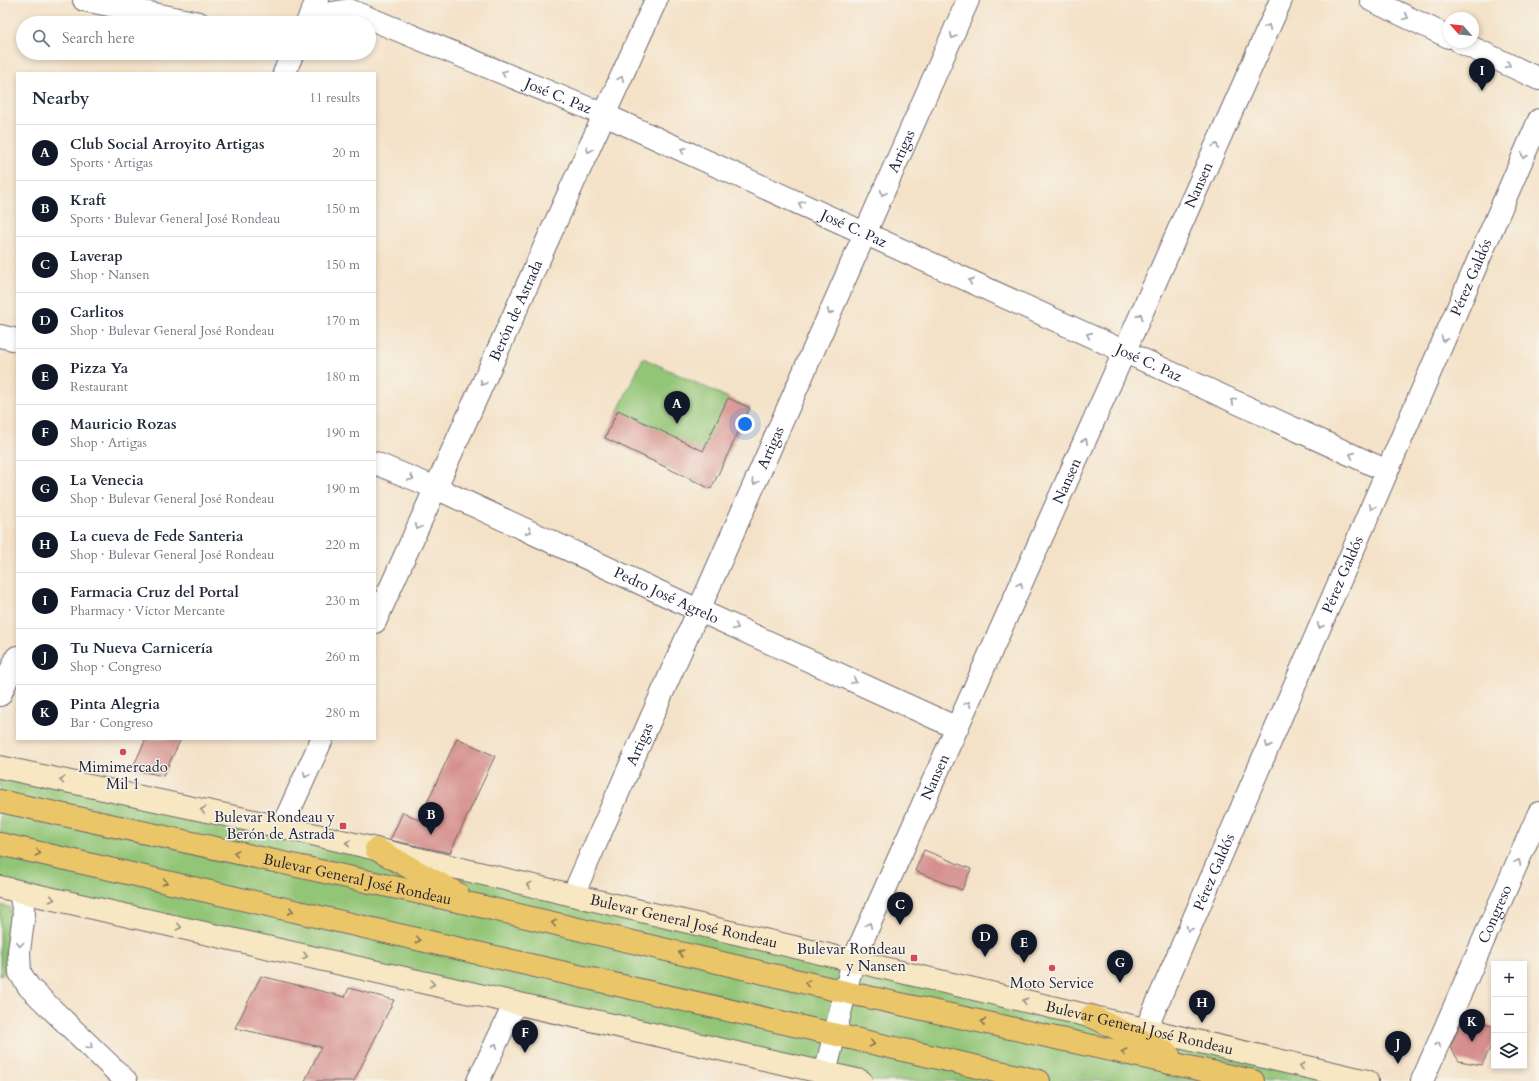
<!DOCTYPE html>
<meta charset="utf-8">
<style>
:root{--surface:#fff;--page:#f2f2f3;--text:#1f2937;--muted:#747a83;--line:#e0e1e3;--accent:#111827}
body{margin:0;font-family:Cardo,serif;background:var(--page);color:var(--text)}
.controls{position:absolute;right:12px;bottom:12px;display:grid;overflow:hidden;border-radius:0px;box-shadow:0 2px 6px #0003}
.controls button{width:36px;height:36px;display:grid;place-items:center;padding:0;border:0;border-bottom:1px solid var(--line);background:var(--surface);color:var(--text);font:20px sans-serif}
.compass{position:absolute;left:1443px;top:12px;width:36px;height:36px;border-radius:50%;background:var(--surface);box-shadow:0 2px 6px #0003;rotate:297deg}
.you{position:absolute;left:745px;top:424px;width:14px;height:14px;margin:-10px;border:3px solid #fff;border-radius:50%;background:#1a73e8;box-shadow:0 0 0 6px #1a73e833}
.badge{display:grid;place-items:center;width:26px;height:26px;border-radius:50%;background:var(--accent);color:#fff;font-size:13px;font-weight:700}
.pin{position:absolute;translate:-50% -33px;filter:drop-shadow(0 1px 2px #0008)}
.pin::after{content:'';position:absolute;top:21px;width:14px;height:12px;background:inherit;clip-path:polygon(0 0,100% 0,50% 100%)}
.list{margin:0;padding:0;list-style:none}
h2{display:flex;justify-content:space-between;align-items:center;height:52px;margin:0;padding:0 16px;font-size:17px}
h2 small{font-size:13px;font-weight:400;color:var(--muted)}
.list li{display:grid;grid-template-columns:26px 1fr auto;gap:12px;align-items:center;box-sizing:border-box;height:56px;padding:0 16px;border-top:1px solid var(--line)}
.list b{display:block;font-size:15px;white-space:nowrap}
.list p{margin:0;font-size:13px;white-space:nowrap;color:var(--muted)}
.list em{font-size:13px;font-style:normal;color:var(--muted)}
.icon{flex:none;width:22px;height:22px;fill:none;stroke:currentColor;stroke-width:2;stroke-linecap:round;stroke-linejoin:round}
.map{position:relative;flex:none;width:1539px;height:1081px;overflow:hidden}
.search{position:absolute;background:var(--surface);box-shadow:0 2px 6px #0003;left:16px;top:16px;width:360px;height:44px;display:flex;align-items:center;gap:10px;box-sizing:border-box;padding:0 14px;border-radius:22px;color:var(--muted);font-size:15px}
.panel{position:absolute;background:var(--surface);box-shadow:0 2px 6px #0003;left:16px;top:72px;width:360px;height:668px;border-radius:0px}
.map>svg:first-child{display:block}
.green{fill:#92c576;stroke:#5a7458}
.building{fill:#d5908d}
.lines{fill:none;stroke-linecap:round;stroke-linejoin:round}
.minor-casing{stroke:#6c656c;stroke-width:24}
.tertiary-casing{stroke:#6c656c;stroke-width:24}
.secondary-casing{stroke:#6c656c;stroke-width:24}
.primary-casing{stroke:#6c656c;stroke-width:24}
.minor{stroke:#fff;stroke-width:22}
.tertiary{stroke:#fff;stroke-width:22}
.secondary{stroke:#f7e8c3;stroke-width:22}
.primary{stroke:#ebc669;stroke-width:22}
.oneway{stroke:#9c9ca7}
.oneway2{stroke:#978f86}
.oneway3{stroke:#867452}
.poi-dot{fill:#d1495b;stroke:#f7f3e8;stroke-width:1.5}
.labels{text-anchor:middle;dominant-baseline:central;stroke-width:3;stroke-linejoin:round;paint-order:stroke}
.street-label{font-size:15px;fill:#22223b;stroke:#f7f3e8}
.poi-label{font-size:15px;fill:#22223b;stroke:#f7f3e8}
</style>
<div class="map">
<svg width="1539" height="1081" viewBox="0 0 1539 1081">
<rect width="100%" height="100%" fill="#f7f3e8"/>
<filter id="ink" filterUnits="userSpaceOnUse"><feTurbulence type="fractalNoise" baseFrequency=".025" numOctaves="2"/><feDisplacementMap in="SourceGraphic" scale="8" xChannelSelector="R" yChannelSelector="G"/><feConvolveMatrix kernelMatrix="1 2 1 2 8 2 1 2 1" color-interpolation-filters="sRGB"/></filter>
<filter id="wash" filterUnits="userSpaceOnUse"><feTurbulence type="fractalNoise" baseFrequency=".012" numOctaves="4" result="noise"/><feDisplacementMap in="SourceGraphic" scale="16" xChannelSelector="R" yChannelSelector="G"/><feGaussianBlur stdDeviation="0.9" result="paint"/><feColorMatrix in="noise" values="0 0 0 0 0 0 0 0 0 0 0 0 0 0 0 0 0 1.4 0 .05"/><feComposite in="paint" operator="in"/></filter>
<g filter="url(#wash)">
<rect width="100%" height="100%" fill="#f4e2c8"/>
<g class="green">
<path d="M 643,358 L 750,408 L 711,489 L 605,438 Z"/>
<path d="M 0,767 L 1367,1081 L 861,1081 L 0,887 Z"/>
<path d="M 0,905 L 10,907 L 10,918 L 4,973 L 0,976 Z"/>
</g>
<g id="blocks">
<g class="building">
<path d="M 728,398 L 750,408 L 711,489 L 605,438 L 618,410 L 703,451 Z"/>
<path d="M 457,738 L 495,756 L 450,853 L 390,840 L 403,812 L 419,820 Z"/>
<path d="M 146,739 L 181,739 L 163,776 L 132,769 Z"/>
<path d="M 924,850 L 971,869 L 962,890 L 915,871 Z"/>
<path d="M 261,976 L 345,997 L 349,988 L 394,1000 L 354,1081 L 305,1081 L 321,1047 L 235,1028 Z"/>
<path d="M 1465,1014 L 1494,1027 L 1494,1039 L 1482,1065 L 1459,1061 L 1450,1047 Z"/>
</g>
</g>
</g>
<g filter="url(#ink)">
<use href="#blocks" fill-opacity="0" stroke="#6c656c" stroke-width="1"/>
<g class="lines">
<defs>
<g id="minor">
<path d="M 84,0 L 199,23"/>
<path d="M 307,23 L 317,0"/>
<path id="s1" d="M 316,23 L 326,14 L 349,10 L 605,115 L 1387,471"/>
<path d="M 284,73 L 293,53"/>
<path d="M 0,336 L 17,340"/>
<path id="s2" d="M 375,463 L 436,488 L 698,610 L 957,728"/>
<path id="s3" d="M 375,622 L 656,0"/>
<path d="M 0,695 L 17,657"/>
<path d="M 282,827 L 322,739"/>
<path d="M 20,892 L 24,914 L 19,951 L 20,973 L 29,987 L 126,1081"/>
<path id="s4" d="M 573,895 L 968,0"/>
<path id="s5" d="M 1146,1029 L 1539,120"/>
<path id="s6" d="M 825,1073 L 853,961 L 1281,0"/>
<path d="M 478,1081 L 515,1003"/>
<path id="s7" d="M 1422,1081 L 1539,813"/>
</g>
<g id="tertiary">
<path d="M 1371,0 L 1449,37"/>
<path d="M 1460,42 L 1539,79"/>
</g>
<g id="secondary">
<path id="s8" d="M 0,767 L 282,827 L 1367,1081"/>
<path d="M 0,887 L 861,1081"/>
</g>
<g id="primary">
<path id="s9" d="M 0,801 L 480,906 L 845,992 L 1253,1081"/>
<path d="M 0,844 L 1039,1081"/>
<path d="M 376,849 L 458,894"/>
<path d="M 1091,1016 L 1169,1054"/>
</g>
</defs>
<use href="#minor" class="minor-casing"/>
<use href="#tertiary" class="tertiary-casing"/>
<use href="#secondary" class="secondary-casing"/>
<use href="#primary" class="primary-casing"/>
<use href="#minor" class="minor"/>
<use href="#tertiary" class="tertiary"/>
<use href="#secondary" class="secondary"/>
<use href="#primary" class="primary"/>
</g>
<defs><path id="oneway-chevron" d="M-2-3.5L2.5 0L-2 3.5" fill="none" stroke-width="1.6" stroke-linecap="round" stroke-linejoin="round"/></defs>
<g class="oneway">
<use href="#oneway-chevron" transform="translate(1406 17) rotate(25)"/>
<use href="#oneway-chevron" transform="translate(1268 27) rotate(-66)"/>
<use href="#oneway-chevron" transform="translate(953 36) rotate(114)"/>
<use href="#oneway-chevron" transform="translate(1508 65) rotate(25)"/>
<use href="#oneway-chevron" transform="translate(504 73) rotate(-158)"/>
<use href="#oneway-chevron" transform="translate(621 79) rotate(-66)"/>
<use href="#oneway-chevron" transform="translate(1216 146) rotate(-66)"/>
<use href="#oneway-chevron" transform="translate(589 150) rotate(114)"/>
<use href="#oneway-chevron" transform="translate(683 150) rotate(-155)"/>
<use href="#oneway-chevron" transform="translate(1524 156) rotate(113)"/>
<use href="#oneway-chevron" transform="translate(883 193) rotate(114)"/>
<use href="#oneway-chevron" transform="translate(801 204) rotate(-155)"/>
<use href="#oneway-chevron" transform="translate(971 281) rotate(-156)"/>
<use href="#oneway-chevron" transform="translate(830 312) rotate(114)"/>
<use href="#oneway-chevron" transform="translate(1140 316) rotate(-66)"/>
<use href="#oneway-chevron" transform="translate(1089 335) rotate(-156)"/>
<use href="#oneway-chevron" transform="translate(1444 339) rotate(113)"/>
<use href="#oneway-chevron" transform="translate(483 383) rotate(114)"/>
<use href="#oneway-chevron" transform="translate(1233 401) rotate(-156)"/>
<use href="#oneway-chevron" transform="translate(1085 441) rotate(-66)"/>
<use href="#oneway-chevron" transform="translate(1352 455) rotate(-156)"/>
<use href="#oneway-chevron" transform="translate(411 478) rotate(22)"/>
<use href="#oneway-chevron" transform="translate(755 482) rotate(114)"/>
<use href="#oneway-chevron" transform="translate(1372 507) rotate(113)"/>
<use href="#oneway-chevron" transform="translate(418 527) rotate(114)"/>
<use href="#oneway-chevron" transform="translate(529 531) rotate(25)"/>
<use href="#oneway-chevron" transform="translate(1020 585) rotate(-66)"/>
<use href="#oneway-chevron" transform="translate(1320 626) rotate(113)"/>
<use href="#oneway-chevron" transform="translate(736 627) rotate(25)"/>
<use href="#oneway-chevron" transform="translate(854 681) rotate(25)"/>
<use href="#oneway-chevron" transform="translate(968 704) rotate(-66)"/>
<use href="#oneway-chevron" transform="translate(1268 745) rotate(113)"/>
<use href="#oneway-chevron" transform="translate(306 775) rotate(114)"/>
<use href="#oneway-chevron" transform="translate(1518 862) rotate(-66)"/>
<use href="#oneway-chevron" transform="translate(869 925) rotate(-66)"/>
<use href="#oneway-chevron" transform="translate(1189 929) rotate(113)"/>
<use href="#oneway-chevron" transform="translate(20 944) rotate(97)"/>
<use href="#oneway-chevron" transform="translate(1438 1045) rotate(-66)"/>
<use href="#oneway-chevron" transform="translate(90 1046) rotate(44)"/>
<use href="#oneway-chevron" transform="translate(495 1046) rotate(-65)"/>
</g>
<g class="oneway2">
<use href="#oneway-chevron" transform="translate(62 780) rotate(-168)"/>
<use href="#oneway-chevron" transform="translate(203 810) rotate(-168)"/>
<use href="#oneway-chevron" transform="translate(348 843) rotate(-167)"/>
<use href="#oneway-chevron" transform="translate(529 885) rotate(-167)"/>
<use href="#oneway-chevron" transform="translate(52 899) rotate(13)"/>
<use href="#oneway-chevron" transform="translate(179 927) rotate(13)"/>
<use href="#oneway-chevron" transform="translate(305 956) rotate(13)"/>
<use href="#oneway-chevron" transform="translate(432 984) rotate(13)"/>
<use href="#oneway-chevron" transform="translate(1025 1001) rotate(-167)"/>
<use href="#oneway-chevron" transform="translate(1302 1066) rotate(-167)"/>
</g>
<g class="oneway3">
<use href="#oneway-chevron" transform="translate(38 853) rotate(13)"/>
<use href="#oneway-chevron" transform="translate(236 853) rotate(-168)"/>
<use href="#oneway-chevron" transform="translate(165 882) rotate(13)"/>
<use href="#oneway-chevron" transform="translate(291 911) rotate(13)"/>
<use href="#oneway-chevron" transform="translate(554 923) rotate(-167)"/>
<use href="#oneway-chevron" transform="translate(418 940) rotate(13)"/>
<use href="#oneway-chevron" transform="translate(681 953) rotate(-167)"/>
<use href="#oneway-chevron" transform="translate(807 983) rotate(-167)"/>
<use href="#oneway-chevron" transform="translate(983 1022) rotate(-168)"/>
<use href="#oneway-chevron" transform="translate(872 1044) rotate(13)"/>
<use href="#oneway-chevron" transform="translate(1124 1052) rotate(-168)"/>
</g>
</g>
<g class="poi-dot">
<circle cx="123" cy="752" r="4"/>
<rect x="339" y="822" width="8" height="8" rx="2"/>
<rect x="910" y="954" width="8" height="8" rx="2"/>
<circle cx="1052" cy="968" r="4"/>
</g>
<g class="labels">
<g class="street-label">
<text stroke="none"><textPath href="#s1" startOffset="263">José C. Paz</textPath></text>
<text stroke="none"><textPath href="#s4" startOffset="813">Artigas</textPath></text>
<text stroke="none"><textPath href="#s6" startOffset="965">Nansen</textPath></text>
<text stroke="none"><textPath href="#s1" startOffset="587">José C. Paz</textPath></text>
<text stroke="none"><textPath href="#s5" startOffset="819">Pérez Galdós</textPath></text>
<text stroke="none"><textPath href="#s3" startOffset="342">Berón de Astrada</textPath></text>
<text stroke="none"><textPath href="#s1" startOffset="911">José C. Paz</textPath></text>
<text stroke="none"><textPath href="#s4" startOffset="489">Artigas</textPath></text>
<text stroke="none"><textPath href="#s6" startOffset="641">Nansen</textPath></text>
<text stroke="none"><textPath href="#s5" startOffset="495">Pérez Galdós</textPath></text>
<text stroke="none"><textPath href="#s2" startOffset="320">Pedro José Agrelo</textPath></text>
<text stroke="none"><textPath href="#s4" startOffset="165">Artigas</textPath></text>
<text stroke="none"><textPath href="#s6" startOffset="317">Nansen</textPath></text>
<text stroke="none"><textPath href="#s5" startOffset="171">Pérez Galdós</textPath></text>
<text stroke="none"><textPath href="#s9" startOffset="366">Bulevar General José Rondeau</textPath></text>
<text stroke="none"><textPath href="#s7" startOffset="182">Congreso</textPath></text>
<text stroke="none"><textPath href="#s8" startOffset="701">Bulevar General José Rondeau</textPath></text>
<text stroke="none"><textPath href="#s8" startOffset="1169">Bulevar General José Rondeau</textPath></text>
</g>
<g class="poi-label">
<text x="123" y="767">Mimimercado<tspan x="123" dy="17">Mil 1</tspan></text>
<text x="335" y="817" text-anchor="end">Bulevar Rondeau y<tspan x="335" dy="17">Berón de Astrada</tspan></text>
<text x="906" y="949" text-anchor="end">Bulevar Rondeau<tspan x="906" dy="17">y Nansen</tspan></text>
<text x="1052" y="983">Moto Service</text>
</g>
</g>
</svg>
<div class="controls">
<button>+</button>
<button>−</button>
<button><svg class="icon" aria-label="layers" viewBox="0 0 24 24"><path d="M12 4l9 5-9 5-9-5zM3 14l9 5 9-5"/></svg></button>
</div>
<svg class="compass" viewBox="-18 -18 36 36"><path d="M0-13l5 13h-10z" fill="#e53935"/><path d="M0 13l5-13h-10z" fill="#747a83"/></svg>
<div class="you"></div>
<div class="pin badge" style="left:677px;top:424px">A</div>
<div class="pin badge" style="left:431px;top:835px">B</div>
<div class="pin badge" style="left:900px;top:925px">C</div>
<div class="pin badge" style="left:985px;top:957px">D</div>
<div class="pin badge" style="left:1024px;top:963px">E</div>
<div class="pin badge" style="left:525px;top:1053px">F</div>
<div class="pin badge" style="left:1120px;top:983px">G</div>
<div class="pin badge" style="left:1202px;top:1023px">H</div>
<div class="pin badge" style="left:1482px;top:91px">I</div>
<div class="pin badge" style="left:1398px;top:1064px">J</div>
<div class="pin badge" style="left:1472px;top:1042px">K</div>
<div class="search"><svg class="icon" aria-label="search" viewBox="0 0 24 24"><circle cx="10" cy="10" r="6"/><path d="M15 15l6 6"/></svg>Search here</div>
<section class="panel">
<h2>Nearby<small>11 results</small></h2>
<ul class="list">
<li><span class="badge">A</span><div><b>Club Social Arroyito Artigas</b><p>Sports · Artigas</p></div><em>20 m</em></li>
<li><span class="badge">B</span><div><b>Kraft</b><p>Sports · Bulevar General José Rondeau</p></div><em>150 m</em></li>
<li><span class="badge">C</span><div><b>Laverap</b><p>Shop · Nansen</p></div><em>150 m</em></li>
<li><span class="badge">D</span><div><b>Carlitos</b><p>Shop · Bulevar General José Rondeau</p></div><em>170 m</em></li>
<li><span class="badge">E</span><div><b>Pizza Ya</b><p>Restaurant</p></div><em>180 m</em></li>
<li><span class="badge">F</span><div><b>Mauricio Rozas</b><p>Shop · Artigas</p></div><em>190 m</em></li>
<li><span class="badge">G</span><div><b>La Venecia</b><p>Shop · Bulevar General José Rondeau</p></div><em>190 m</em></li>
<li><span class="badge">H</span><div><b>La cueva de Fede Santeria</b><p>Shop · Bulevar General José Rondeau</p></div><em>220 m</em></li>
<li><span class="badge">I</span><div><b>Farmacia Cruz del Portal</b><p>Pharmacy · Víctor Mercante</p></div><em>230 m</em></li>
<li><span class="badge">J</span><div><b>Tu Nueva Carnicería</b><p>Shop · Congreso</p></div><em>260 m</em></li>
<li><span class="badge">K</span><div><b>Pinta Alegria</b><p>Bar · Congreso</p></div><em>280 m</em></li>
</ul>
</section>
</div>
